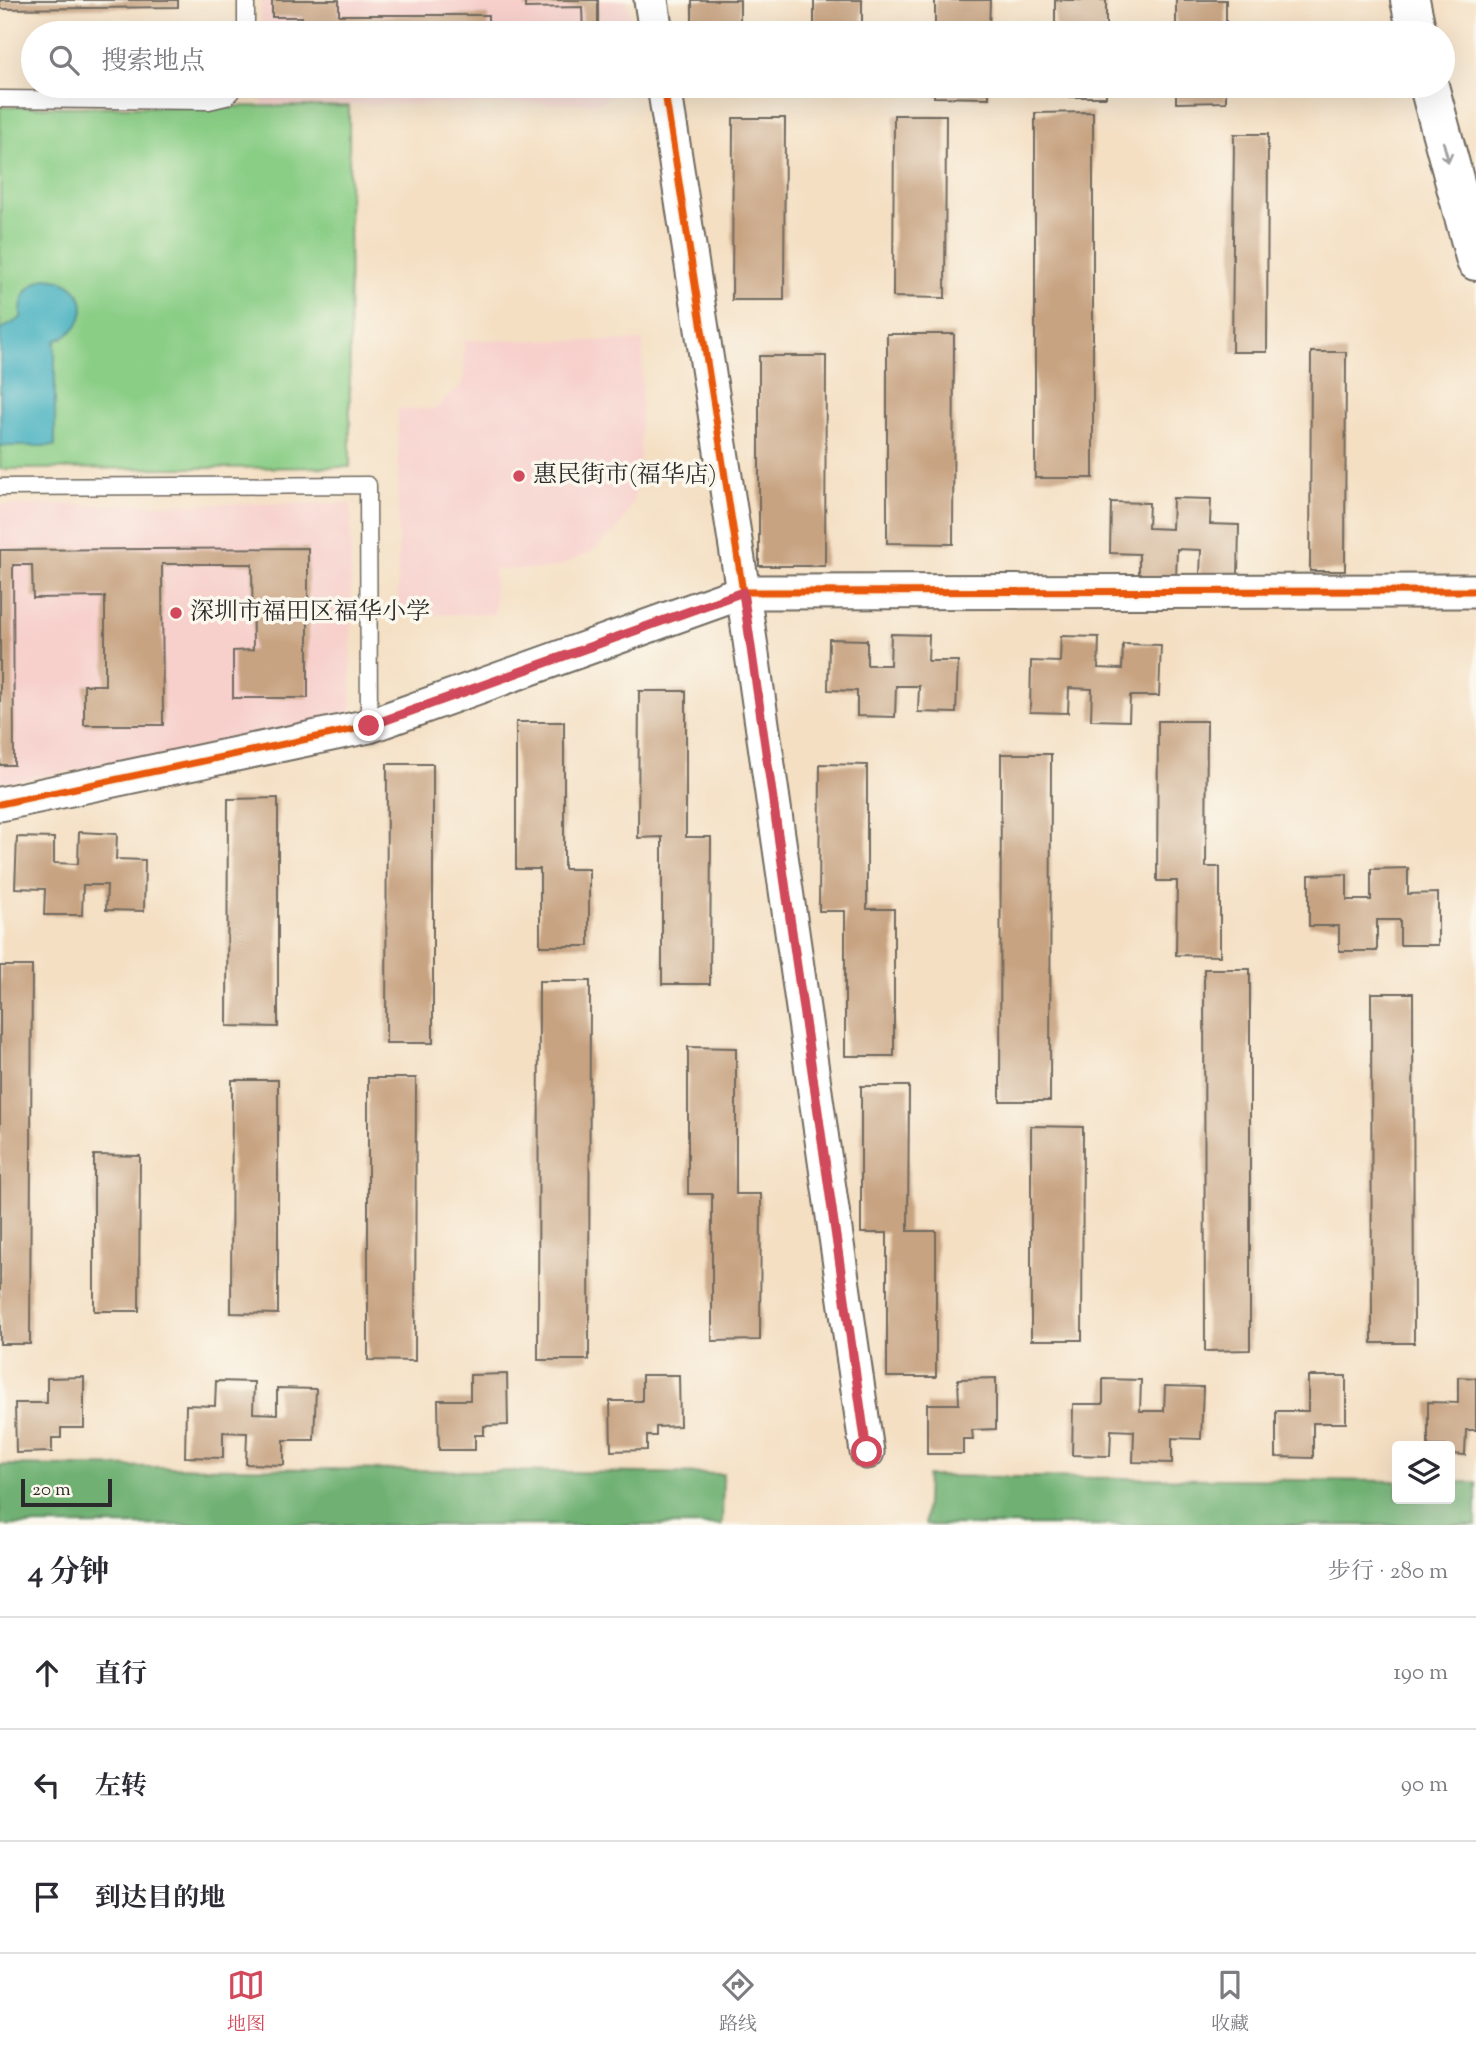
<!DOCTYPE html>
<html lang="zh">
<meta charset="utf-8">
<style>
:root{--surface:#fff;--page:#f7f7f7;--text:#2b2b33;--muted:#7c7c81;--line:#e1e1e2;--accent:#d1495b}
body{margin:0;font-family:"Sorts Mill Goudy","Noto Serif SC",serif;background:var(--page);color:var(--text)}
.controls{position:absolute;right:21px;bottom:21px;display:grid;overflow:hidden;border-radius:7px;box-shadow:0 7px 28px #0002}
.controls button{width:63px;height:63px;display:grid;place-items:center;padding:0;border:0;border-bottom:2px solid var(--line);background:var(--surface);color:var(--text);font:35px sans-serif}
.scale{position:absolute;left:21px;bottom:18px;width:91px;box-sizing:border-box;padding-left:7px;border:4px solid #2b2b2b;border-top:0;font-size:19px;line-height:24px;white-space:nowrap;color:#2b2b2b;-webkit-text-stroke:5px #fbf7ec;paint-order:stroke}
.stop{position:absolute;width:21px;height:21px;margin:-16px;border:5px solid #d1495b;border-radius:50%;background:#fff}
.stop.end{background:#d1495b;border-color:#fff;box-shadow:0 2px 7px #0008}
.list{margin:0;padding:0;list-style:none}
h2{display:flex;justify-content:space-between;align-items:center;height:91px;margin:0;padding:0 28px;font-size:30px}
h2 small{font-size:23px;font-weight:400;color:var(--muted)}
.list li{display:grid;grid-template-columns:46px 1fr auto;gap:21px;align-items:center;box-sizing:border-box;height:112px;padding:0 28px;border-top:2px solid var(--line)}
.list b{display:block;font-size:26px;white-space:nowrap}
.list em{font-size:23px;font-style:normal;color:var(--muted)}
.icon{flex:none;width:38px;height:38px;fill:none;stroke:currentColor;stroke-width:2;stroke-linecap:round;stroke-linejoin:round}
.map{position:relative;flex:none;width:1476px;height:1525px;overflow:hidden}
.search{position:absolute;background:var(--surface);box-shadow:0 7px 28px #0002;left:21px;right:21px;top:21px;height:77px;display:flex;align-items:center;gap:18px;box-sizing:border-box;padding:0 24px;border-radius:38px;color:var(--muted);font-size:26px}
.sheet{height:427px;background:var(--surface)}
nav{display:flex;justify-content:space-around;align-items:center;box-sizing:border-box;height:98px;border-top:2px solid var(--line);background:var(--surface);font-size:19px;color:var(--muted)}
nav a{display:grid;justify-items:center;gap:4px}
nav .on{color:var(--accent)}
.map>svg:first-child{display:block}
.built{fill:#f7d0cc}
.green{fill:#8ace86;stroke:#5a7c58;stroke-width:2}
.forest{fill:#6fb173;stroke:#4d6e4f;stroke-width:2}
.water{fill:#44b1c0;stroke:#386e76;stroke-width:2}
.building{fill:#c7a381}
.lines{fill:none;stroke-linecap:round;stroke-linejoin:round}
.lane-casing{stroke:#716a60;stroke-width:19}
.street-casing{stroke:#716a60;stroke-width:37}
.secondary-casing{stroke:#716a60;stroke-width:42}
.lane{stroke:#fff;stroke-width:16}
.street{stroke:#fff;stroke-width:33}
.secondary{stroke:#fff;stroke-width:38}
.cycleway-casing{stroke:#fbf7ec;stroke-width:11}
.cycleway{stroke:#e8590c;stroke-width:7}
.oneway{stroke:#a0a0a0}
.route{stroke:#d1495b;stroke-width:9}
.poi-dot{fill:#d1495b;stroke:#fbf7ec;stroke-width:2.5}
.labels{text-anchor:middle;dominant-baseline:central;stroke-width:7;stroke-linejoin:round;paint-order:stroke}
.poi-label{font-size:24px;fill:#2b2b2b;stroke:#fbf7ec;text-anchor:start}
</style>
<div class="map">
<svg width="1476" height="1525" viewBox="0 0 1476 1525">
<rect width="100%" height="100%" fill="#fbf7ec"/>
<filter id="ink" filterUnits="userSpaceOnUse"><feTurbulence type="fractalNoise" baseFrequency=".0143" numOctaves="2"/><feDisplacementMap in="SourceGraphic" scale="14" xChannelSelector="R" yChannelSelector="G"/><feConvolveMatrix kernelMatrix="1 2 1 2 8 2 1 2 1" color-interpolation-filters="sRGB"/></filter>
<filter id="wash" filterUnits="userSpaceOnUse"><feTurbulence type="fractalNoise" baseFrequency=".00686" numOctaves="4" result="noise"/><feDisplacementMap in="SourceGraphic" scale="28" xChannelSelector="R" yChannelSelector="G"/><feGaussianBlur stdDeviation="1.57" result="paint"/><feColorMatrix in="noise" values="0 0 0 0 0 0 0 0 0 0 0 0 0 0 0 0 0 1.4 0 .05"/><feComposite in="paint" operator="in"/></filter>
<g filter="url(#wash)">
<rect width="100%" height="100%" fill="#f4dfc3"/>
<g class="built">
<path d="M 261,0 L 627,0 L 633,33 L 261,33 Z"/>
<path d="M 262,86 L 620,86 L 603,103 L 262,105 Z"/>
<path d="M 464,340 L 643,341 L 639,485 L 626,516 L 617,530 L 591,552 L 560,566 L 543,569 L 494,570 L 495,614 L 398,615 L 398,409 L 435,409 L 464,382 Z"/>
<path d="M 351,503 L 351,720 L 0,784 L 0,505 Z"/>
</g>
<path class="green" d="M 349,106 L 350,467 L 0,469 L 0,107 Z"/>
<g class="forest">
<path d="M 0,1465 L 723,1474 L 722,1525 L 0,1525 Z"/>
<path d="M 927,1476 L 1397,1481 L 1397,1499 L 1450,1499 L 1450,1482 L 1476,1482 L 1476,1525 L 925,1525 Z"/>
</g>
<path class="water" d="M 45,278 C 91,279 96,326 55,341 L 55,446 L 0,446 L 0,330 L 21,318 C 20,297 26,287 45,278 Z"/>
<g id="blocks">
<g class="building">
<path d="M 0,0 L 178,0 L 178,7 L 0,9 Z"/>
<path d="M 272,0 L 339,0 L 339,15 L 488,15 L 488,33 L 302,33 L 302,17 L 272,17 Z"/>
<path d="M 525,0 L 598,0 L 598,33 L 583,33 L 582,7 L 525,8 Z"/>
<rect x="692" y="0" width="48" height="33"/>
<rect x="814" y="0" width="48" height="33"/>
<path d="M 935,0 L 990,0 L 989,33 L 935,33 Z"/>
<rect x="1055" y="0" width="51" height="33"/>
<rect x="1176" y="0" width="50" height="33"/>
<path d="M 302,86 L 598,86 L 598,89 L 302,90 Z"/>
<rect x="692" y="86" width="48" height="6"/>
<rect x="814" y="86" width="48" height="3"/>
<path d="M 934,86 L 989,86 L 989,98 L 934,97 Z"/>
<rect x="1055" y="86" width="51" height="11"/>
<path d="M 1176,86 L 1226,86 L 1226,102 L 1176,103 Z"/>
<path d="M 1093,112 L 1093,478 L 1035,478 L 1035,113 Z"/>
<path d="M 894,115 L 946,115 L 945,298 L 893,297 Z"/>
<path d="M 733,118 L 785,118 L 784,300 L 732,300 Z"/>
<path d="M 1234,134 L 1268,134 L 1267,352 L 1232,352 Z"/>
<path d="M 887,334 L 954,334 L 953,544 L 887,543 Z"/>
<path d="M 1311,352 L 1346,352 L 1345,571 L 1310,571 Z"/>
<path d="M 759,356 L 826,356 L 825,566 L 759,566 Z"/>
<path d="M 1173,498 L 1211,499 L 1210,524 L 1239,525 L 1238,576 L 1200,575 L 1201,550 L 1177,549 L 1176,580 L 1139,580 L 1139,554 L 1110,553 L 1111,502 L 1149,503 L 1148,528 L 1172,529 Z"/>
<path d="M 308,548 L 308,698 L 233,698 L 233,651 L 253,650 L 252,564 L 162,564 L 163,725 L 84,725 L 84,685 L 105,685 L 105,597 L 33,598 L 32,565 L 13,565 L 14,765 L 0,765 L 0,550 Z"/>
<path d="M 891,634 L 929,635 L 928,661 L 958,661 L 956,713 L 918,712 L 919,686 L 896,686 L 895,717 L 857,716 L 857,691 L 828,690 L 829,639 L 867,640 L 867,665 L 890,665 Z"/>
<path d="M 1061,636 L 1099,637 L 1098,668 L 1122,669 L 1123,644 L 1161,645 L 1159,696 L 1130,696 L 1129,721 L 1091,720 L 1092,689 L 1069,688 L 1068,713 L 1030,712 L 1031,661 L 1060,662 Z"/>
<path d="M 639,691 L 686,691 L 686,837 L 711,837 L 710,984 L 662,984 L 662,837 L 638,838 Z"/>
<path d="M 1158,721 L 1207,721 L 1206,867 L 1220,867 L 1220,956 L 1176,955 L 1177,881 L 1157,881 Z"/>
<path d="M 516,722 L 564,722 L 564,869 L 589,869 L 589,946 L 540,946 L 540,869 L 516,869 Z"/>
<path d="M 1001,754 L 1051,754 L 1050,1101 L 1000,1101 Z"/>
<path d="M 387,764 L 433,764 L 433,1043 L 386,1043 Z"/>
<path d="M 820,764 L 867,765 L 867,909 L 894,909 L 894,1056 L 845,1056 L 845,911 L 819,911 Z"/>
<path d="M 278,798 L 278,1027 L 227,1026 L 228,799 Z"/>
<path d="M 79,832 L 117,834 L 116,859 L 145,860 L 144,911 L 106,910 L 107,885 L 83,885 L 82,915 L 44,915 L 45,889 L 15,888 L 17,837 L 54,838 L 54,863 L 78,864 Z"/>
<path d="M 1408,868 L 1408,894 L 1438,893 L 1438,945 L 1400,945 L 1400,920 L 1377,920 L 1377,951 L 1339,951 L 1339,926 L 1309,926 L 1309,875 L 1347,874 L 1347,900 L 1371,900 L 1371,869 Z"/>
<path d="M 0,966 L 32,966 L 30,1344 L 0,1344 Z"/>
<path d="M 1204,969 L 1250,969 L 1250,1350 L 1205,1351 Z"/>
<path d="M 539,981 L 590,981 L 589,1360 L 538,1360 Z"/>
<path d="M 1371,993 L 1413,993 L 1414,1343 L 1372,1343 Z"/>
<path d="M 688,1047 L 736,1048 L 736,1194 L 761,1194 L 760,1340 L 712,1341 L 712,1194 L 688,1194 Z"/>
<path d="M 368,1078 L 416,1078 L 415,1361 L 368,1360 Z"/>
<path d="M 232,1080 L 278,1080 L 278,1314 L 231,1313 Z"/>
<path d="M 861,1086 L 909,1086 L 908,1231 L 936,1231 L 936,1377 L 887,1377 L 887,1233 L 861,1233 Z"/>
<path d="M 1031,1126 L 1083,1127 L 1082,1340 L 1031,1340 Z"/>
<path d="M 94,1155 L 140,1156 L 139,1311 L 94,1311 Z"/>
<path d="M 507,1374 L 508,1425 L 484,1426 L 484,1435 L 475,1435 L 475,1450 L 439,1450 L 438,1400 L 470,1400 L 470,1375 Z"/>
<path d="M 642,1375 L 679,1375 L 680,1426 L 656,1427 L 656,1436 L 647,1436 L 647,1450 L 611,1451 L 610,1401 L 642,1401 Z"/>
<path d="M 1308,1376 L 1346,1376 L 1346,1423 L 1313,1423 L 1313,1458 L 1276,1457 L 1276,1411 L 1308,1411 Z"/>
<path d="M 84,1377 L 84,1428 L 61,1428 L 61,1438 L 52,1438 L 52,1452 L 16,1453 L 15,1403 L 47,1403 L 47,1378 Z"/>
<path d="M 1458,1377 L 1476,1378 L 1476,1430 L 1466,1430 L 1465,1455 L 1450,1454 L 1450,1446 L 1428,1446 L 1428,1402 L 1458,1403 Z"/>
<path d="M 996,1378 L 996,1429 L 972,1430 L 973,1439 L 963,1439 L 963,1454 L 927,1454 L 927,1404 L 959,1404 L 958,1379 Z"/>
<path d="M 1103,1379 L 1141,1380 L 1140,1411 L 1164,1411 L 1165,1386 L 1203,1387 L 1201,1439 L 1172,1438 L 1172,1463 L 1133,1462 L 1134,1431 L 1111,1430 L 1110,1456 L 1072,1455 L 1073,1404 L 1103,1404 Z"/>
<path d="M 216,1381 L 254,1382 L 253,1413 L 277,1414 L 277,1388 L 316,1389 L 314,1440 L 284,1440 L 284,1465 L 246,1464 L 247,1433 L 223,1432 L 223,1458 L 185,1457 L 186,1405 L 215,1406 Z"/>
</g>
</g>
</g>
<g filter="url(#ink)">
<use href="#blocks" fill-opacity="0" stroke="#716a60" stroke-width="2"/>
<g class="lines">
<defs>
<g id="lane">
<path d="M 246,33 L 246,0"/>
<path d="M 0,99 L 209,101 L 226,97 L 236,86"/>
<path d="M 0,487 L 368,485 L 369,726"/>
</g>
<g id="street">
<path d="M 651,0 L 656,33"/>
<path d="M 664,86 L 743,592 L 867,1452"/>
<path d="M 0,804 L 369,726 L 743,592 L 1476,591"/>
</g>
<g id="secondary">
<path d="M 1410,0 L 1417,33"/>
<path d="M 1429,86 L 1476,261"/>
</g>
</defs>
<use href="#lane" class="lane-casing"/>
<use href="#street" class="street-casing"/>
<use href="#secondary" class="secondary-casing"/>
<use href="#lane" class="lane"/>
<use href="#street" class="street"/>
<use href="#secondary" class="secondary"/>
<defs>
<g id="cycleway">
<path d="M 664,86 L 743,592 L 867,1452"/>
<path d="M 0,804 L 369,726 L 743,592 L 1476,591"/>
</g>
</defs>
<use href="#cycleway" class="cycleway-casing"/>
<use href="#cycleway" class="cycleway"/>
</g>
<defs><path id="oneway-shaft" d="M-6 0H5M1.5-3L5.5 0L1.5 3" fill="none" stroke-width="1.6" stroke-linecap="round" stroke-linejoin="round" transform="scale(1.75)"/></defs>
<use class="oneway" href="#oneway-shaft" transform="translate(1446 152) rotate(75)"/>
</g>
<g class="lines" filter="url(#ink)">
<path class="route" d="M 369,726 L 743,592 L 867,1452"/>
</g>
<g class="poi-dot">
<circle cx="519" cy="476" r="7"/>
<circle cx="176" cy="613" r="7"/>
</g>
<g class="labels">
<g class="poi-label">
<text x="533" y="476">惠民街市(福华店)</text>
<text x="190" y="613">深圳市福田区福华小学</text>
</g>
</g>
</svg>
<div class="controls">
<button><svg class="icon" aria-label="layers" viewBox="0 0 24 24"><path d="M12 4l9 5-9 5-9-5zM3 14l9 5 9-5"/></svg></button>
</div>
<div class="scale">20 m</div>
<div class="stop" style="left:867px;top:1452px"></div>
<div class="stop end" style="left:369px;top:726px"></div>
<div class="search"><svg class="icon" aria-label="search" viewBox="0 0 24 24"><circle cx="10" cy="10" r="6"/><path d="M15 15l6 6"/></svg>搜索地点</div>
</div>
<section class="sheet">
<h2>4 分钟<small>步行 · 280 m</small></h2>
<ul class="list">
<li><svg class="icon" aria-label="ahead" viewBox="0 0 24 24"><path d="M12 20V5M6 11l6-6 6 6"/></svg><div><b>直行</b></div><em>190 m</em></li>
<li><svg class="icon" aria-label="left" viewBox="0 0 24 24"><path d="M17 20v-9H6M10 6l-5 5 5 5"/></svg><div><b>左转</b></div><em>90 m</em></li>
<li><svg class="icon" aria-label="arrive" viewBox="0 0 24 24"><path d="M6 21V4h12l-3 4 3 4H6"/></svg><div><b>到达目的地</b></div></li>
</ul>
</section>
<nav>
<a class="on"><svg class="icon" aria-label="map" viewBox="0 0 24 24"><path d="M3 6l6-2 6 2 6-2v14l-6 2-6-2-6 2zM9 4v14M15 6v14"/></svg>地图</a>
<a><svg class="icon" aria-label="directions" viewBox="0 0 24 24"><path d="M12 3l9 9-9 9-9-9zM9 14v-3h6M13 9l2 2-2 2"/></svg>路线</a>
<a><svg class="icon" aria-label="saved" viewBox="0 0 24 24"><path d="M7 4h10v16l-5-4-5 4z"/></svg>收藏</a>
</nav>
